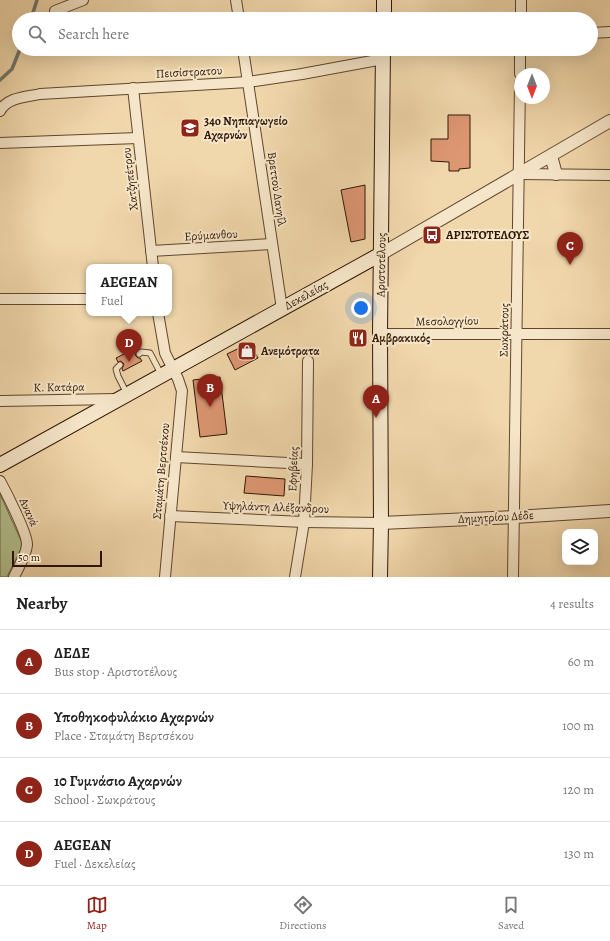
<!DOCTYPE html>
<meta charset="utf-8">
<style>
:root{--surface:#fff;--page:#f6f6f6;--text:#222;--muted:#767676;--line:#e0e0e0;--accent:#8f2418}
body{margin:0;font-family:Alegreya,serif;background:var(--page);color:var(--text)}
.controls{position:absolute;right:12px;bottom:12px;display:grid;overflow:hidden;border-radius:8px;box-shadow:0 4px 16px #0002}
.controls button{width:36px;height:36px;display:grid;place-items:center;padding:0;border:0;border-bottom:1px solid var(--line);background:var(--surface);color:var(--text);font:20px sans-serif}
.compass{position:absolute;left:514px;top:68px;width:36px;height:36px;border-radius:50%;background:var(--surface);box-shadow:0 4px 16px #0002;rotate:180deg}
.scale{position:absolute;left:12px;bottom:10px;width:90px;box-sizing:border-box;padding-left:4px;border:2px solid #301606;border-top:0;font-size:11px;line-height:14px;white-space:nowrap;color:#301606;-webkit-text-stroke:3px #f6e6c9;paint-order:stroke}
.you{position:absolute;left:361px;top:308px;width:14px;height:14px;margin:-10px;border:3px solid #fff;border-radius:50%;background:#1a73e8;box-shadow:0 0 0 6px #1a73e833}
.badge{display:grid;place-items:center;width:26px;height:26px;border-radius:50%;background:var(--accent);color:#fff;font-size:13px;font-weight:700}
.pin{position:absolute;translate:-50% -33px;filter:drop-shadow(0 1px 2px #0008)}
.pin::after{content:'';position:absolute;top:21px;width:14px;height:12px;background:inherit;clip-path:polygon(0 0,100% 0,50% 100%)}
.popup{position:absolute;left:86px;top:264px;width:86px;height:52px;box-sizing:border-box;display:grid;place-content:center;border-radius:8px;background:var(--surface);filter:drop-shadow(0 1px 3px #0005);font-size:13px;white-space:nowrap;color:var(--muted)}
.popup b{font-size:15px;color:var(--text)}
.popup::after{content:'';position:absolute;left:50%;top:100%;margin-left:-8px;border:8px solid transparent;border-top-color:var(--surface)}
.list{margin:0;padding:0;list-style:none}
h2{display:flex;justify-content:space-between;align-items:center;height:52px;margin:0;padding:0 16px;font-size:17px}
h2 small{font-size:13px;font-weight:400;color:var(--muted)}
.list li{display:grid;grid-template-columns:26px 1fr auto;gap:12px;align-items:center;box-sizing:border-box;height:64px;padding:0 16px;border-top:1px solid var(--line)}
.list b{display:block;font-size:15px;white-space:nowrap}
.list p{margin:0;font-size:13px;white-space:nowrap;color:var(--muted)}
.list em{font-size:13px;font-style:normal;color:var(--muted)}
.icon{flex:none;width:22px;height:22px;fill:none;stroke:currentColor;stroke-width:2;stroke-linecap:round;stroke-linejoin:round}
.map{position:relative;flex:none;width:610px;height:577px;overflow:hidden}
.search{position:absolute;background:var(--surface);box-shadow:0 4px 16px #0002;left:12px;right:12px;top:12px;height:44px;display:flex;align-items:center;gap:10px;box-sizing:border-box;padding:0 14px;border-radius:22px;color:var(--muted);font-size:15px}
.sheet{height:308px;background:var(--surface)}
nav{display:flex;justify-content:space-around;align-items:center;box-sizing:border-box;height:56px;border-top:1px solid var(--line);background:var(--surface);font-size:11px;color:var(--muted)}
nav a{display:grid;justify-items:center;gap:2px}
nav .on{color:var(--accent)}
.map>svg:first-child{display:block}
.green{fill:#b3c08e;stroke:#726b4a}
.lines{fill:none;stroke-linecap:round;stroke-linejoin:round}
.stream{stroke:#70786b;stroke-width:3.5}
.building{fill:#dd9773;stroke:#301606}
.service-casing{stroke:#604630;stroke-width:7}
.minor-casing{stroke:#604630;stroke-width:12}
.tertiary-casing{stroke:#604630;stroke-width:14}
.secondary-casing{stroke:#301606;stroke-width:16}
.service{stroke:#f6e6c9;stroke-width:5}
.minor{stroke:#f6e6c9;stroke-width:10}
.tertiary{stroke:#f6e6c9;stroke-width:12}
.secondary{stroke:#f6e6c9;stroke-width:14}
.labels{text-anchor:middle;dominant-baseline:central;stroke-width:4;stroke-linejoin:round;paint-order:stroke}
.street-label{font-size:12px;fill:#301606;stroke:#f6e6c9}
.poi-label{font-size:12px;font-weight:bold;fill:#301606;stroke:#f6e6c9;text-anchor:start}
</style>
<div class="map">
<svg width="610" height="577" viewBox="0 0 610 577">
<rect width="100%" height="100%" fill="#f1d8ac"/>
<filter id="stains"><feTurbulence type="fractalNoise" baseFrequency=".005" numOctaves="4"/><feColorMatrix values="0 0 0 0 .2 0 0 0 0 .09 0 0 0 0 .02 0 0 0 .5 -.17"/></filter>
<radialGradient id="worn" r=".72"><stop offset=".6" stop-color="#630" stop-opacity="0"/><stop offset="1" stop-color="#630" stop-opacity=".3"/></radialGradient>
<path class="green" d="M 0,494 L 23,545 L 7,577 L 0,577 Z"/>
<g class="lines">
<g class="stream">
<path d="M 31,19 L 37,0"/>
<path d="M 0,80 L 12,69 L 20,49"/>
</g>
</g>
<g class="building">
<path d="M 448,115 L 470,115 L 470,168 L 459,169 L 459,171 L 449,171 L 449,162 L 431,161 L 431,139 L 448,139 Z"/>
<path d="M 365,185 L 365,239 L 351,242 L 341,190 Z"/>
<path d="M 250,343 L 258,358 L 235,370 L 227,354 Z"/>
<path d="M 136,348 L 137,350 L 135,355 L 138,358 L 140,358 L 142,361 L 123,371 L 122,369 L 124,364 L 121,361 L 118,362 L 116,358 Z"/>
<path d="M 220,377 L 227,434 L 200,437 L 193,380 Z"/>
<path d="M 246,476 L 285,479 L 284,496 L 244,493 Z"/>
</g>
<g class="lines">
<defs>
<g id="service">
<path d="M 139,354 L 141,352 L 150,353 L 161,374"/>
<path d="M 120,365 L 116,369 L 118,376 L 127,394"/>
</g>
<g id="minor">
<path d="M 236,0 L 239,19"/>
<path d="M 55,11 L 83,0"/>
<path d="M 521,19 L 521,0"/>
<path d="M 591,33 L 610,32"/>
<path d="M 243,49 L 282,309"/>
<path d="M 520,74 L 520,49"/>
<path d="M 133,88 L 153,267"/>
<path d="M 0,111 C 7,97 27,97 40,94 L 248,82 L 302,74 L 383,59"/>
<path d="M 0,143 L 138,138"/>
<path d="M 519,174 L 610,175"/>
<path d="M 151,251 L 272,244"/>
<path d="M 0,299 L 89,299"/>
<path d="M 158,313 L 165,353 L 178,379 L 182,391 L 165,577"/>
<path d="M 380,334 L 610,334"/>
<path d="M 0,401 L 117,399"/>
<path d="M 176,457 L 307,464"/>
<path d="M 0,481 C 6,492 28,535 27,545 C 26,556 18,568 14,577"/>
<path d="M 170,516 L 304,522 L 381,523"/>
<path d="M 295,577 L 304,522 L 307,464 L 308,361"/>
<path d="M 513,577 L 520,83"/>
</g>
<g id="tertiary">
<path d="M 551,156 L 556,174"/>
<path d="M 381,254 L 610,121"/>
<path d="M 381,523 L 515,517 L 610,511"/>
</g>
<g id="secondary">
<path d="M 384,19 L 384,0"/>
<path d="M 0,465 L 381,254"/>
<path d="M 380,577 L 381,523 L 380,334 L 383,49"/>
</g>
</defs>
<use href="#service" class="service-casing"/>
<use href="#minor" class="minor-casing"/>
<use href="#tertiary" class="tertiary-casing"/>
<use href="#secondary" class="secondary-casing"/>
<use href="#service" class="service"/>
<use href="#minor" class="minor"/>
<use href="#tertiary" class="tertiary"/>
<use href="#secondary" class="secondary"/>
</g>
<defs>
<symbol id="school-square" viewBox="-11 -11 22 22"><rect x="-9" y="-9" width="18" height="18" rx="4" fill="#8f2418" stroke="#f6e6c9"/><path d="M0-5L7-2L0 1L-7-2ZM-4 1L0 2.5L4 1V4Q0 6-4 4Z" fill="#fff"/></symbol>
<symbol id="bus-square" viewBox="-11 -11 22 22"><rect x="-9" y="-9" width="18" height="18" rx="4" fill="#8f2418" stroke="#f6e6c9"/><path d="M-5-6H5V4H4V6H2V4H-2V6H-4V4H-5ZM-3.5-4V0h7V-4ZM-3.5 1.2v1.5H-2V1.2ZM2 1.2v1.5H3.5V1.2Z" fill="#fff"/></symbol>
<symbol id="restaurant-square" viewBox="-11 -11 22 22"><rect x="-9" y="-9" width="18" height="18" rx="4" fill="#8f2418" stroke="#f6e6c9"/><path d="M-5-6h1v4h1v-4h1v4h1v-4h1v5L-1.5 .5V6h-2V.5L-5-1ZM5-6V6H3V1.5H1.5Q1.5-4 5-6Z" fill="#fff"/></symbol>
<symbol id="shop-square" viewBox="-11 -11 22 22"><rect x="-9" y="-9" width="18" height="18" rx="4" fill="#8f2418" stroke="#f6e6c9"/><path d="M-5-2.5h2.3a2.7 3.5 0 0 1 5.4 0H5L5.5 6h-11ZM-1.5-2.5h3a1.5 2.3 0 0 0-3 0Z" fill="#fff"/></symbol>
</defs>
<g fill-rule="evenodd">
<use href="#school-square" x="179" y="117" width="22" height="22"/>
<use href="#bus-square" x="421" y="224" width="22" height="22"/>
<use href="#restaurant-square" x="347" y="327" width="22" height="22"/>
<use href="#shop-square" x="236" y="340" width="22" height="22"/>
</g>
<g class="labels">
<g class="street-label">
<text transform="translate(189 72) rotate(-3)">Πεισίστρατου</text>
<text transform="translate(130 179) rotate(-97)">Χατζηπέτρου</text>
<text transform="translate(277 189) rotate(82)">Βρεττού Δανηΐλ</text>
<text transform="translate(211 235) rotate(-3)">Ερύμανθου</text>
<text transform="translate(381 265) rotate(-89)">Αριστοτέλους</text>
<text transform="translate(306 295) rotate(-29)">Δεκελείας</text>
<text transform="translate(447 321) rotate(-1)">Μεσολογγίου</text>
<text transform="translate(504 330) rotate(-89)">Σωκράτους</text>
<text transform="translate(59 387) rotate(-1)">Κ. Κατάρα</text>
<text transform="translate(293 469) rotate(-88)">Εφηβείας</text>
<text transform="translate(161 471) rotate(-85)">Σταμάτη Βερτσέκου</text>
<text transform="translate(276 507) rotate(2)">Υψηλάντη Αλέξανδρου</text>
<text transform="translate(29 512) rotate(66)">Ανανά</text>
<text transform="translate(496 517) rotate(-3)">Δημητρίου Δέδε</text>
</g>
<g class="poi-label">
<text x="204" y="121">34o Νηπιαγωγείο<tspan x="204" dy="14">Αχαρνών</tspan></text>
<text x="446" y="235">ΑΡΙΣΤΟΤΕΛΟΥΣ</text>
<text x="372" y="338">Αμβρακικός</text>
<text x="261" y="351">Ανεμότρατα</text>
</g>
</g>
<rect width="100%" height="100%" filter="url(#stains)"/>
<rect width="100%" height="100%" fill="url(#worn)"/>
</svg>
<div class="controls">
<button><svg class="icon" aria-label="layers" viewBox="0 0 24 24"><path d="M12 4l9 5-9 5-9-5zM3 14l9 5 9-5"/></svg></button>
</div>
<svg class="compass" viewBox="-18 -18 36 36"><path d="M0-13l5 13h-10z" fill="#e53935"/><path d="M0 13l5-13h-10z" fill="#767676"/></svg>
<div class="scale">50 m</div>
<div class="you"></div>
<div class="pin badge" style="left:376px;top:418px">A</div>
<div class="pin badge" style="left:210px;top:407px">B</div>
<div class="pin badge" style="left:570px;top:265px">C</div>
<div class="pin badge" style="left:129px;top:362px">D</div>
<div class="popup"><b>AEGEAN</b>Fuel</div>
<div class="search"><svg class="icon" aria-label="search" viewBox="0 0 24 24"><circle cx="10" cy="10" r="6"/><path d="M15 15l6 6"/></svg>Search here</div>
</div>
<section class="sheet">
<h2>Nearby<small>4 results</small></h2>
<ul class="list">
<li><span class="badge">A</span><div><b>ΔΕΔΕ</b><p>Bus stop · Αριστοτέλους</p></div><em>60 m</em></li>
<li><span class="badge">B</span><div><b>Υποθηκοφυλάκιο Αχαρνών</b><p>Place · Σταμάτη Βερτσέκου</p></div><em>100 m</em></li>
<li><span class="badge">C</span><div><b>10 Γυμνάσιο Αχαρνών</b><p>School · Σωκράτους</p></div><em>120 m</em></li>
<li><span class="badge">D</span><div><b>AEGEAN</b><p>Fuel · Δεκελείας</p></div><em>130 m</em></li>
</ul>
</section>
<nav>
<a class="on"><svg class="icon" aria-label="map" viewBox="0 0 24 24"><path d="M3 6l6-2 6 2 6-2v14l-6 2-6-2-6 2zM9 4v14M15 6v14"/></svg>Map</a>
<a><svg class="icon" aria-label="directions" viewBox="0 0 24 24"><path d="M12 3l9 9-9 9-9-9zM9 14v-3h6M13 9l2 2-2 2"/></svg>Directions</a>
<a><svg class="icon" aria-label="saved" viewBox="0 0 24 24"><path d="M7 4h10v16l-5-4-5 4z"/></svg>Saved</a>
</nav>
